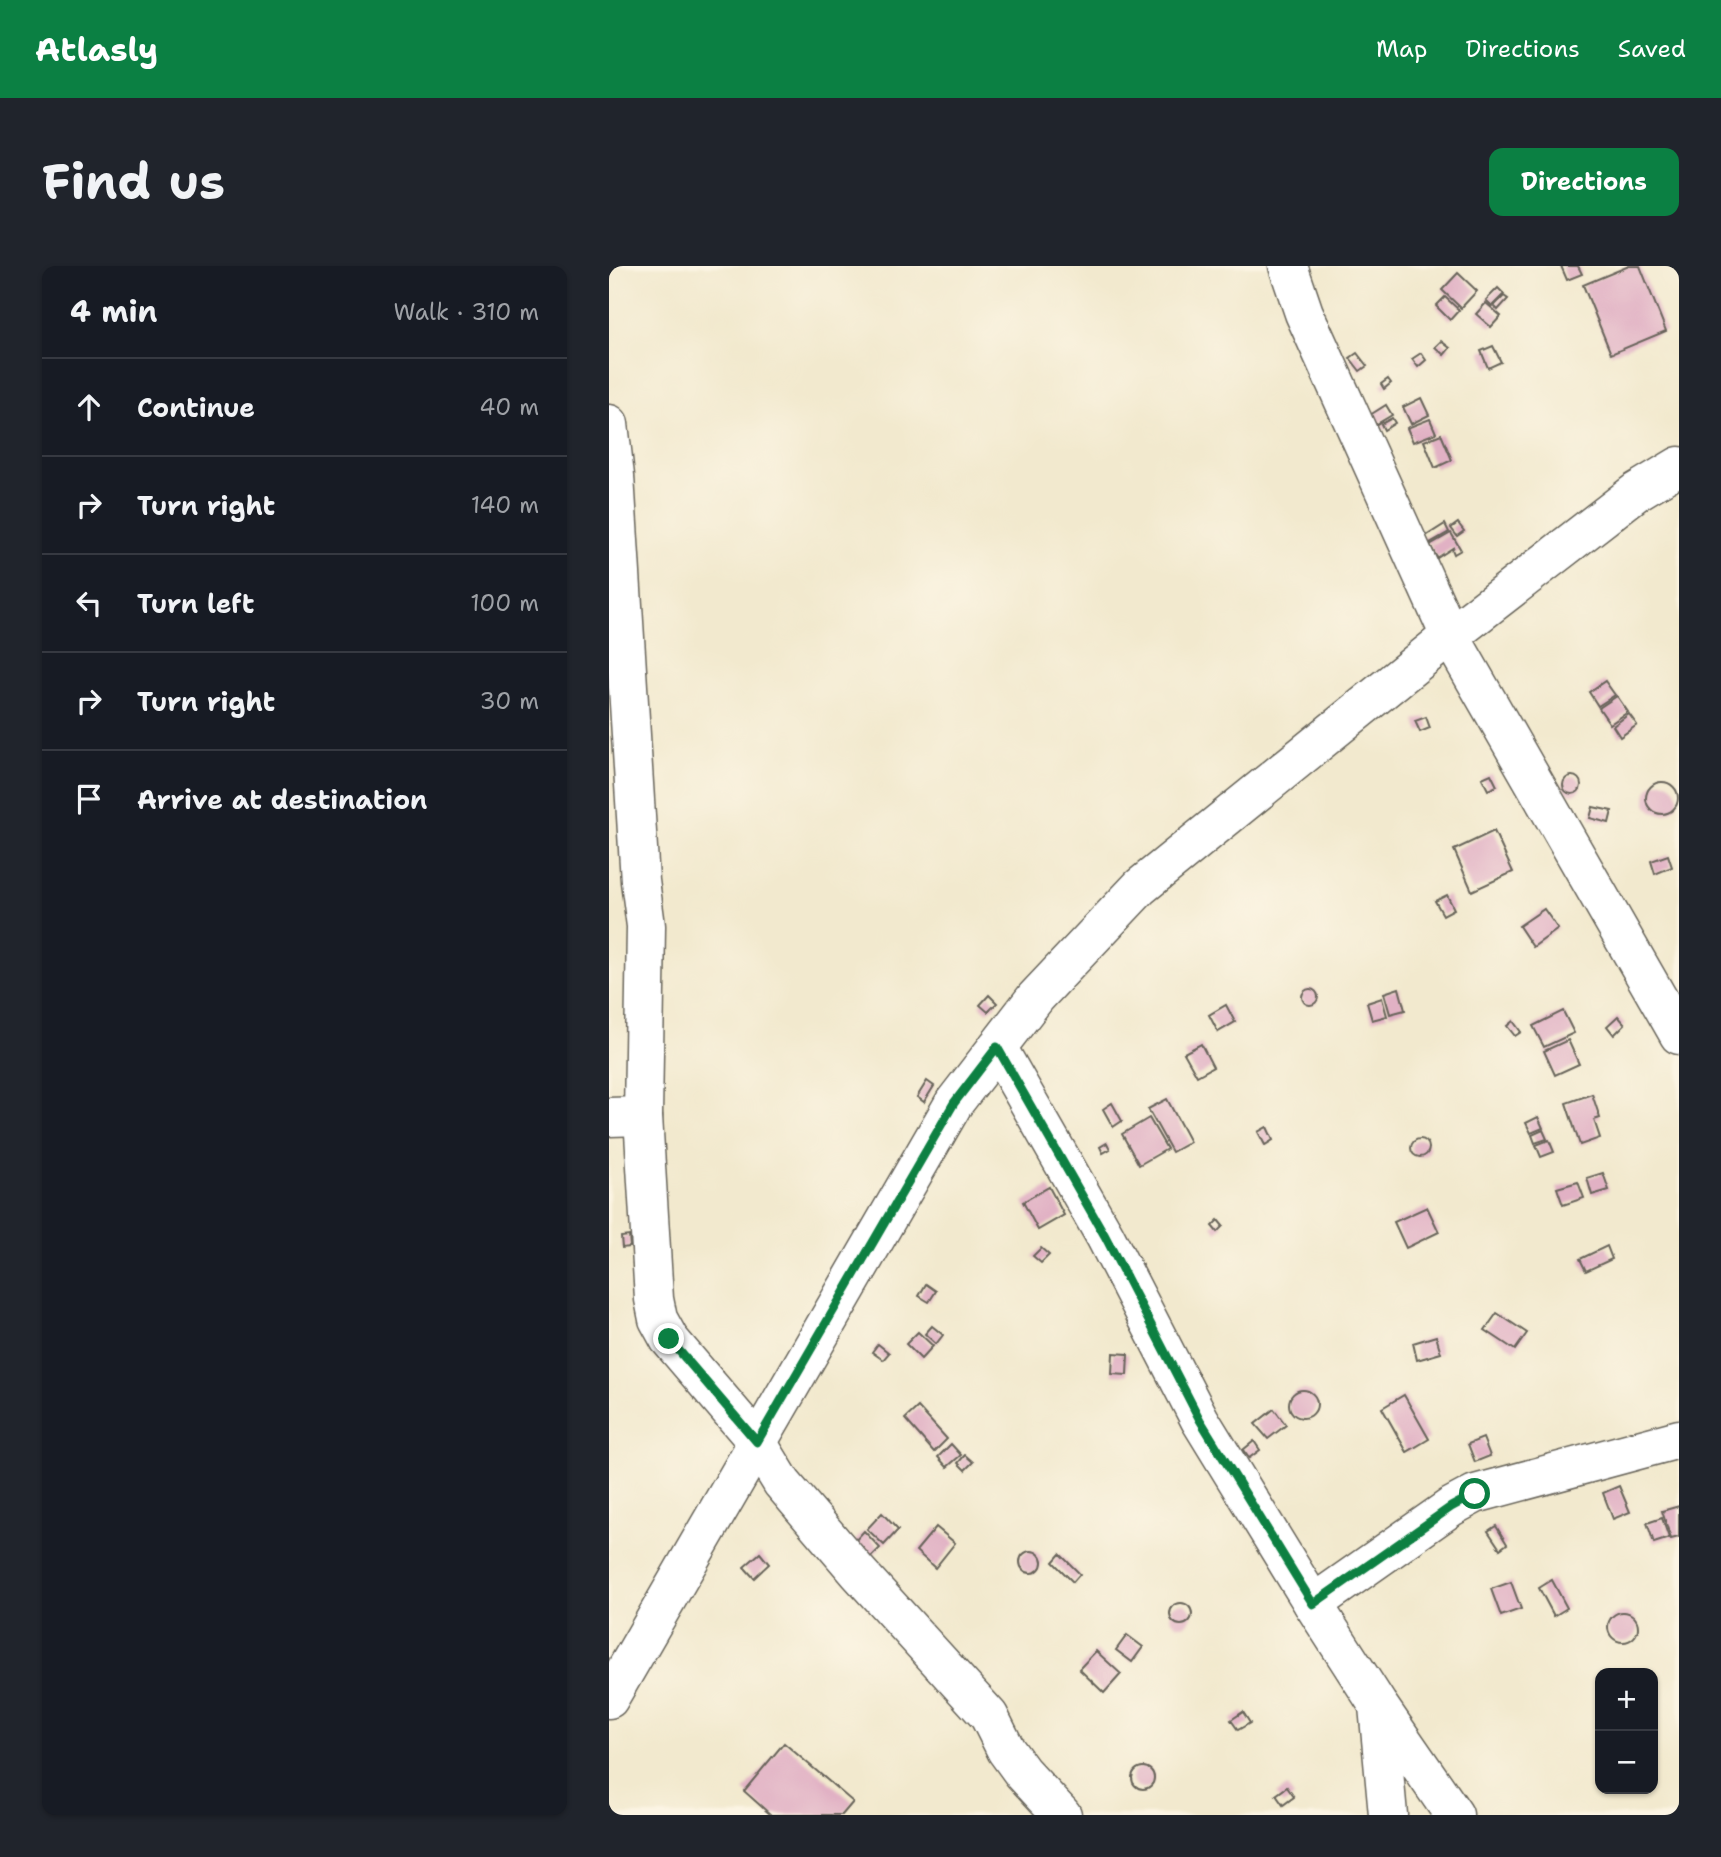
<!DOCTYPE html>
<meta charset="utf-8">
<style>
:root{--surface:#171b24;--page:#20242c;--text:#f1f3f6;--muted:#9ea1a6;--line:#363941;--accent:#0b8043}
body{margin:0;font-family:"Shantell Sans",sans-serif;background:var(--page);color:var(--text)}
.controls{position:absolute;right:21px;bottom:21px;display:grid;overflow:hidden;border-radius:14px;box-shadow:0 2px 5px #0004}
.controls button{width:63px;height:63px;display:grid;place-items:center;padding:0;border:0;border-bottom:2px solid var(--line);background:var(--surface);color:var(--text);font:35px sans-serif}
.stop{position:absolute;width:21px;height:21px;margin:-16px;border:5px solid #0b8043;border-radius:50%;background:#fff}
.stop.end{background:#0b8043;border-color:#fff;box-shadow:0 2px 7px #0008}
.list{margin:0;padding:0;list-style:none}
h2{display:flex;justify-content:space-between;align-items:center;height:91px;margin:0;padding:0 28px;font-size:30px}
h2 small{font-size:23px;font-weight:400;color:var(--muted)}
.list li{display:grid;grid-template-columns:46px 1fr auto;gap:21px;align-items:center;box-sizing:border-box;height:98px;padding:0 28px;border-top:2px solid var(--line)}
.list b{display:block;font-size:26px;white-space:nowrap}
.list em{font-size:23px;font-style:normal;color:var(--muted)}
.icon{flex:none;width:38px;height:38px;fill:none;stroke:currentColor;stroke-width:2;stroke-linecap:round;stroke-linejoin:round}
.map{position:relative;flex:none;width:1070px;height:1549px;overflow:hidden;border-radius:14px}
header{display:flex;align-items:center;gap:42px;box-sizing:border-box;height:98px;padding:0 35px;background:var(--accent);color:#fff}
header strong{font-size:33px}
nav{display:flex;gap:38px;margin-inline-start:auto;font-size:24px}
.intro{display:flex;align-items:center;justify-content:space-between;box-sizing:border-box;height:168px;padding:0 42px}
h1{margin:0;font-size:49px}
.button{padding:18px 32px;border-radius:14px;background:var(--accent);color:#fff;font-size:24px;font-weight:700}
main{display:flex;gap:42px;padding:0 42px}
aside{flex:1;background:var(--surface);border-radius:14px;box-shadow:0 2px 5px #0004}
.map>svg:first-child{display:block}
.building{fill:#e1b1c4}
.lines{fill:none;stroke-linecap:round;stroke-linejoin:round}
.minor-casing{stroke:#67645a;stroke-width:41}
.minor{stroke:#fff;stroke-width:38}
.route{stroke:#0b8043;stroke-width:9}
</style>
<header>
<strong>Atlasly</strong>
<nav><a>Map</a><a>Directions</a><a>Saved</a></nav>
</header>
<div class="intro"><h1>Find us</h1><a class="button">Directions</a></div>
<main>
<aside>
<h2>4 min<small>Walk · 310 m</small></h2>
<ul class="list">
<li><svg class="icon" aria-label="ahead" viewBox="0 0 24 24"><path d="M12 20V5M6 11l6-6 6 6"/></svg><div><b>Continue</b></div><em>40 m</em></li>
<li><svg class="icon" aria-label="right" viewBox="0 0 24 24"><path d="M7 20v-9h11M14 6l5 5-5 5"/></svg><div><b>Turn right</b></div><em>140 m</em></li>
<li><svg class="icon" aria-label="left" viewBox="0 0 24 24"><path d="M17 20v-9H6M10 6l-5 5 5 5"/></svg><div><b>Turn left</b></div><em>100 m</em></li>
<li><svg class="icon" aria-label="right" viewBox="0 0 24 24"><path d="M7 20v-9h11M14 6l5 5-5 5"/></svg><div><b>Turn right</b></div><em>30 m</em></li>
<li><svg class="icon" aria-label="arrive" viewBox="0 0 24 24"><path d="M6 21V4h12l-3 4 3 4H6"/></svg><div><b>Arrive at destination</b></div></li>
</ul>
</aside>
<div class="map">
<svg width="1070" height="1549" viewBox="0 0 1070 1549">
<rect width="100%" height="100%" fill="#fcf5e5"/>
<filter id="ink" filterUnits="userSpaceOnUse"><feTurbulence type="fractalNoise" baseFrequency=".0143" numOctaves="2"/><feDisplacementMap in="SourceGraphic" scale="14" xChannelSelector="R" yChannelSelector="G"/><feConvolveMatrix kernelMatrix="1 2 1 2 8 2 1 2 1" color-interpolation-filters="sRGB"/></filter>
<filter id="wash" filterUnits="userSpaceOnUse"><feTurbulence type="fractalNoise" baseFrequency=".00686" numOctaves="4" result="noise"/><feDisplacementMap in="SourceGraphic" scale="28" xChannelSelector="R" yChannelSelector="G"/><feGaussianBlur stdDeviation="1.57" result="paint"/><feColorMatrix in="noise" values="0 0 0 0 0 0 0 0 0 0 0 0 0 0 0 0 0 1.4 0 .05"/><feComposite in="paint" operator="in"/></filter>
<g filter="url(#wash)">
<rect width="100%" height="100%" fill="#f2e9ce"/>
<g id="blocks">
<g class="building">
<path d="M 952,0 L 969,0 L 973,8 L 958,14 Z"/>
<path d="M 1020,0 L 1031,0 L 1057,65 L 1002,88 L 974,19 Z"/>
<path d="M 849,7 L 868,25 L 852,42 L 833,24 Z"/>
<path d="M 889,22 L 895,28 L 883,40 L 877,34 Z"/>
<path d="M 895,30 L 899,33 L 889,44 L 885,40 Z"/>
<path d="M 836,31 L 850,44 L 841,54 L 827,40 Z"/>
<path d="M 877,37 L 892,50 L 882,61 L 867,48 Z"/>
<path d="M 832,75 L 841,82 L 835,89 L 826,81 Z"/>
<path d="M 884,80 L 892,96 L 879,102 L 872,85 Z"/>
<path d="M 748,87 L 758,100 L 751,105 L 741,92 Z"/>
<path d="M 812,87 L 817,94 L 809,101 L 803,93 Z"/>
<path d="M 779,113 L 782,117 L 775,123 L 772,118 Z"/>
<path d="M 812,132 L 820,149 L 802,158 L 794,141 Z"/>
<path d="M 777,139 L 783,149 L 766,159 L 761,149 Z"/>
<path d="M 783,152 L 786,157 L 775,164 L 772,158 Z"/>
<path d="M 821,153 L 827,167 L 804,176 L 798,162 Z"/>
<path d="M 832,168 L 843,194 L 826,202 L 815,175 Z"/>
<path d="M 849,257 L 855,265 L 848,270 L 842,262 Z"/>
<path d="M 836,258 L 840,266 L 819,278 L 814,272 Z"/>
<path d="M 842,267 L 852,284 L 845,288 L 843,283 L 845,281 L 828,292 L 821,279 Z"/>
<path d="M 996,415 L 1006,429 L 989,440 L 980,426 Z"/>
<path d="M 1008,430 L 1019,446 L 1001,458 L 990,442 Z"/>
<path d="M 1020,448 L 1028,459 L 1011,471 L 1004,460 Z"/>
<path d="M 817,451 L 821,462 L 811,466 L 806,455 Z"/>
<path d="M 882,508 L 888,520 L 879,524 L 873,512 Z"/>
<circle cx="963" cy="519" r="9"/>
<circle cx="1053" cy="532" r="16"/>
<path d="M 984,541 L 1003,545 L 1000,557 L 981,552 Z"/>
<path d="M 885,565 L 904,606 L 863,625 L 845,584 Z"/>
<path d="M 1059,589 L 1063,601 L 1046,608 L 1042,595 Z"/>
<path d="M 838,629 L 845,643 L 834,649 L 826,635 Z"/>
<path d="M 935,643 L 949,663 L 924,681 L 910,660 Z"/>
<path d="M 790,722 L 796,744 L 781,748 L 775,727 Z"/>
<circle cx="701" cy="731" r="8"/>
<path d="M 380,729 L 388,737 L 379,746 L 371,739 Z"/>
<path d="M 773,732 L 778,750 L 763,754 L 758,737 Z"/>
<path d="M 617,739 L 626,756 L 609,766 L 600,749 Z"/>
<path d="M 954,745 L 965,767 L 935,781 L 924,760 Z"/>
<path d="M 1009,750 L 1016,758 L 1005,769 L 998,760 Z"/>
<path d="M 904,755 L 912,766 L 906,770 L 898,760 Z"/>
<path d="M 959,774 L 970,798 L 946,809 L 935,785 Z"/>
<path d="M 592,778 L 604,801 L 588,810 L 575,787 Z"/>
<path d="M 318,815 L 325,820 L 315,836 L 308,831 Z"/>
<path d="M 983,828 L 991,852 L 985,854 L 991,872 L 971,879 L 957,837 Z"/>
<path d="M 558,833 L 581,876 L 563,886 L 539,843 Z"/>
<path d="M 503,837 L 513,855 L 504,861 L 494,843 Z"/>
<path d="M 929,851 L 934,862 L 922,867 L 917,857 Z"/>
<path d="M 540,852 L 558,883 L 530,899 L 513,868 Z"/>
<path d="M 658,861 L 664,874 L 656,879 L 649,866 Z"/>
<path d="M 934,864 L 938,873 L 926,877 L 923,869 Z"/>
<circle cx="811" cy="882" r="9"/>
<path d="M 940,874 L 945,886 L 932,891 L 927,879 Z"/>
<path d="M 498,877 L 501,883 L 494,887 L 491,881 Z"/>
<path d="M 994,907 L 1000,924 L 983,929 L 978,912 Z"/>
<path d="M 969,916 L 975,932 L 954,939 L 948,922 Z"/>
<path d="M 440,921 L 455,949 L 429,964 L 414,936 Z"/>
<path d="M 818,941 L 830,966 L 797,982 L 785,956 Z"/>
<path d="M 609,954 L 614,960 L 608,966 L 603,960 Z"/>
<path d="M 20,970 L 21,981 L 13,982 L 12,971 Z"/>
<path d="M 998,980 L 1003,993 L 977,1005 L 971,993 Z"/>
<path d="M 432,982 L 440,989 L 432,997 L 424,990 Z"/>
<path d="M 317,1018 L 327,1025 L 320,1036 L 310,1030 Z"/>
<path d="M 888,1047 L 918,1067 L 906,1084 L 876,1064 Z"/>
<path d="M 323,1060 L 334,1069 L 327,1078 L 316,1068 Z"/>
<path d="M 309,1066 L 324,1080 L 312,1093 L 297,1078 Z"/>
<path d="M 827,1070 L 832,1087 L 808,1094 L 804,1077 Z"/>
<path d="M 269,1078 L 280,1087 L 274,1094 L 263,1086 Z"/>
<path d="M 504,1087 L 519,1088 L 518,1109 L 503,1108 Z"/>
<circle cx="694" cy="1138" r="14"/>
<path d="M 795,1129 L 820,1173 L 798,1186 L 773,1142 Z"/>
<path d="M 309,1141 L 338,1173 L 325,1186 L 296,1153 Z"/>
<path d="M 665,1143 L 677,1159 L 659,1173 L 646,1158 Z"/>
<path d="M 874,1172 L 881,1190 L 866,1196 L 859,1178 Z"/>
<path d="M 645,1175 L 651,1184 L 640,1192 L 634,1184 Z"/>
<path d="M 342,1178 L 352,1189 L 338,1201 L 329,1191 Z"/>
<path d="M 356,1189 L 364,1196 L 356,1204 L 349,1197 Z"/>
<path d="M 1010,1220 L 1021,1246 L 1004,1253 L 994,1227 Z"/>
<path d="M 1070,1240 L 1070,1271 L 1062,1273 L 1053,1245 Z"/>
<path d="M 273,1247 L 289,1264 L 275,1279 L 258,1263 Z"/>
<path d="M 1053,1252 L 1060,1272 L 1045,1277 L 1038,1257 Z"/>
<path d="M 887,1260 L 898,1278 L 891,1283 L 879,1265 Z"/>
<path d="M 327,1261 L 346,1277 L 326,1302 L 307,1285 Z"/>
<path d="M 255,1265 L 271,1282 L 260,1293 L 244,1277 Z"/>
<circle cx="422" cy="1296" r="11"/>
<path d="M 151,1287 L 160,1298 L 145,1312 L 135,1301 Z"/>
<path d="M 451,1288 L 471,1308 L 464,1316 L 444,1296 Z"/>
<path d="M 943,1314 L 958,1342 L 945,1350 L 930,1322 Z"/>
<path d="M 902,1316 L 912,1343 L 892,1350 L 882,1323 Z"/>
<circle cx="572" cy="1348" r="11"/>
<circle cx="1014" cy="1361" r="15"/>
<path d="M 518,1369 L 534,1381 L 523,1396 L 507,1384 Z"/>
<path d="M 487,1385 L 512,1408 L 495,1427 L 470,1403 Z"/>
<path d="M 634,1446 L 641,1457 L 629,1464 L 622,1454 Z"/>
<path d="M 175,1477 L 244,1536 L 233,1549 L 162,1549 L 135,1525 Z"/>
<circle cx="534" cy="1512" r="11"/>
<path d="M 678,1521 L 685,1531 L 674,1539 L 667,1529 Z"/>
</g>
</g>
</g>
<g filter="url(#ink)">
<use href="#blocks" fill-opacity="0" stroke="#67645a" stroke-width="2"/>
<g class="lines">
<defs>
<g id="minor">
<path d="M 679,0 L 695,47 L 841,370 L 1070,769"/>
<path d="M 0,158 L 6,210 L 31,615 L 37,660 L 34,850 L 45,1033 L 49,1053 L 60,1073 L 148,1176 L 173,1217 L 249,1306 L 380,1450 L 397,1484 L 413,1506 L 453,1549"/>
<path d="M 388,781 L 496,970 L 591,1154 L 704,1338 L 769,1439 L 845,1549"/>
<path d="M 0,851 L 34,850"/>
<path d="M 704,1338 L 842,1241 L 866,1228 L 1070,1173"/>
<path d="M 0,1433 L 345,837 L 427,731 L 531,621 L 841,370 L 1027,226 L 1070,200"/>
<path d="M 769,1440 L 779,1549"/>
</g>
</defs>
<use href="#minor" class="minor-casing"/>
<use href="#minor" class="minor"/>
</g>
</g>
<g class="lines" filter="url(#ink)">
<path class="route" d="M 60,1073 L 148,1176 L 345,837 L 388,781 L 496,970 L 591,1154 L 704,1338 L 842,1241 L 866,1228"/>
</g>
</svg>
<div class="controls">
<button>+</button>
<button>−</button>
</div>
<div class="stop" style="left:866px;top:1228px"></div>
<div class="stop end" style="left:60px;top:1073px"></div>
</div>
</main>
